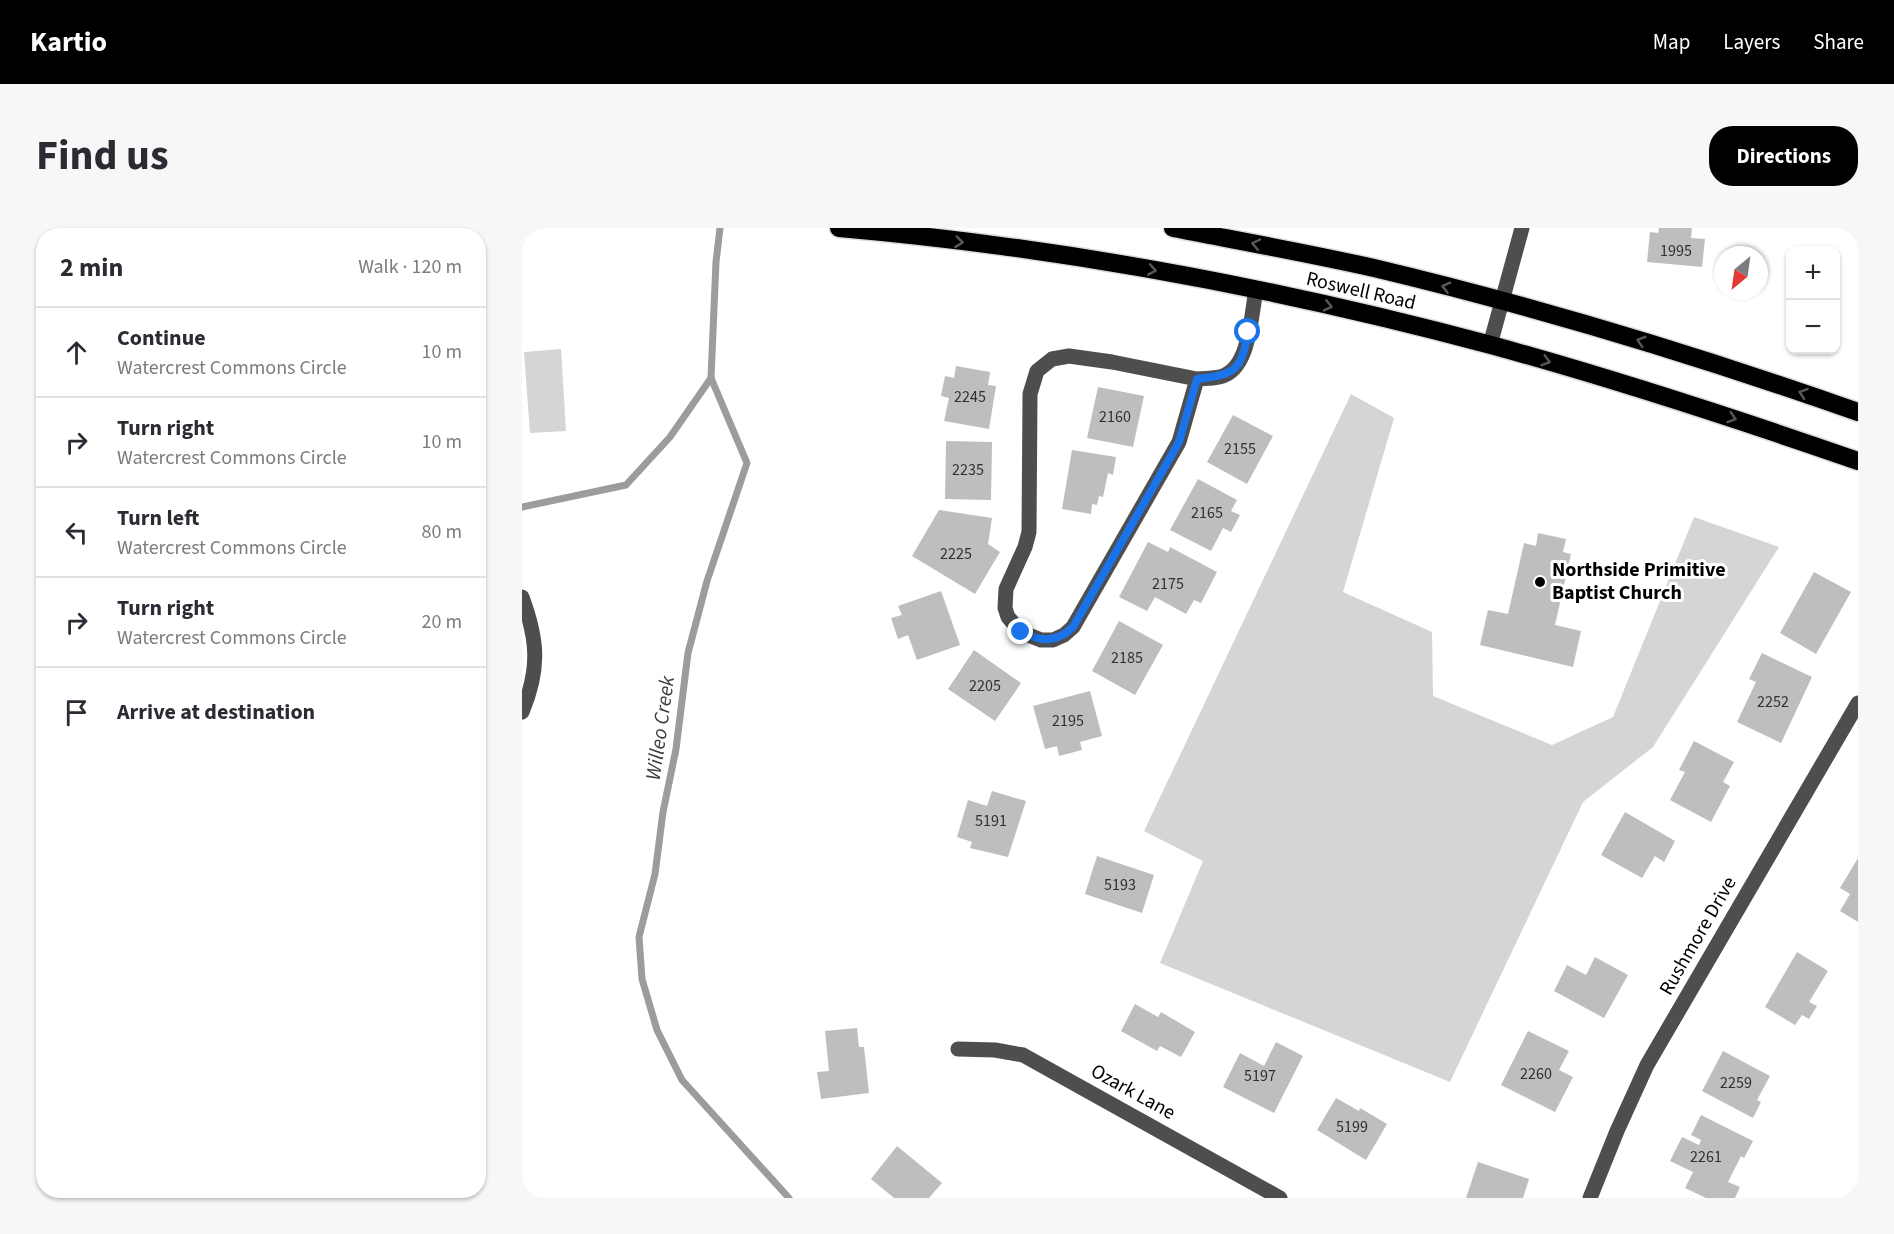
<!DOCTYPE html>
<meta charset="utf-8">
<style>
:root{--surface:#fff;--page:#f7f7f7;--text:#2b2b33;--muted:#7c7c81;--line:#e1e1e2;--accent:#000}
body{margin:0;font-family:"Source Sans 3",sans-serif;background:var(--page);color:var(--text)}
.controls{position:absolute;right:18px;top:18px;display:grid;overflow:hidden;border-radius:12px;box-shadow:0 2px 4px #0004}
.controls button{width:54px;height:54px;display:grid;place-items:center;padding:0;border:0;border-bottom:2px solid var(--line);background:var(--surface);color:var(--text);font:30px sans-serif}
.compass{position:absolute;left:1192px;top:18px;width:54px;height:54px;border-radius:50%;background:var(--surface);box-shadow:0 2px 4px #0004;rotate:209deg}
.stop{position:absolute;width:18px;height:18px;margin:-14px;border:4px solid #1a73e8;border-radius:50%;background:#fff}
.stop.end{background:#1a73e8;border-color:#fff;box-shadow:0 2px 6px #0008}
.list{margin:0;padding:0;list-style:none}
h2{display:flex;justify-content:space-between;align-items:center;height:78px;margin:0;padding:0 24px;font-size:26px}
h2 small{font-size:20px;font-weight:400;color:var(--muted)}
.list li{display:grid;grid-template-columns:39px 1fr auto;gap:18px;align-items:center;box-sizing:border-box;height:90px;padding:0 24px;border-top:2px solid var(--line)}
.list b{display:block;font-size:22px;white-space:nowrap}
.list p{margin:0;font-size:20px;white-space:nowrap;color:var(--muted)}
.list em{font-size:20px;font-style:normal;color:var(--muted)}
.icon{flex:none;width:33px;height:33px;fill:none;stroke:currentColor;stroke-width:2;stroke-linecap:round;stroke-linejoin:round}
.map{position:relative;flex:none;width:1336px;height:970px;overflow:hidden;border-radius:24px}
header{display:flex;align-items:center;gap:36px;box-sizing:border-box;height:84px;padding:0 30px;background:var(--accent);color:#fff}
header strong{font-size:28px}
nav{display:flex;gap:33px;margin-inline-start:auto;font-size:21px}
.intro{display:flex;align-items:center;justify-content:space-between;box-sizing:border-box;height:144px;padding:0 36px}
h1{margin:0;font-size:42px}
.button{padding:15px 27px;border-radius:24px;background:var(--accent);color:#fff;font-size:21px;font-weight:700}
main{display:flex;gap:36px;padding:0 36px}
aside{flex:1;background:var(--surface);border-radius:24px;box-shadow:0 2px 4px #0004}
.map>svg:first-child{display:block}
.green{fill:#d5d5d5}
.lines{fill:none;stroke-linecap:round;stroke-linejoin:round}
.stream{stroke:#9c9c9c;stroke-width:7}
.building{fill:#bebebe}
.highway-casing{stroke:#dbdbdb;stroke-width:21}
.minor{stroke:#4e4e4e;stroke-width:15}
.highway{stroke:#000;stroke-width:18}
.oneway{stroke:#595959}
.route{stroke:#1a73e8;stroke-width:8}
.poi-dot{fill:#000;stroke:#fff;stroke-width:2}
.labels{text-anchor:middle;dominant-baseline:central;stroke-width:6;stroke-linejoin:round;paint-order:stroke}
.number-label{font-size:16px;fill:#303030}
.street-label{font-size:20px;fill:#000;stroke:#fff}
.poi-label{font-size:20px;font-weight:bold;fill:#000;stroke:#fff;text-anchor:start}
.water-label{font-size:21px;font-style:italic;fill:#3d3d3d;stroke:#fff}
</style>
<header>
<strong>Kartio</strong>
<nav><a>Map</a><a>Layers</a><a>Share</a></nav>
</header>
<div class="intro"><h1>Find us</h1><a class="button">Directions</a></div>
<main>
<aside>
<h2>2 min<small>Walk · 120 m</small></h2>
<ul class="list">
<li><svg class="icon" aria-label="ahead" viewBox="0 0 24 24"><path d="M12 20V5M6 11l6-6 6 6"/></svg><div><b>Continue</b><p>Watercrest Commons Circle</p></div><em>10 m</em></li>
<li><svg class="icon" aria-label="right" viewBox="0 0 24 24"><path d="M7 20v-9h11M14 6l5 5-5 5"/></svg><div><b>Turn right</b><p>Watercrest Commons Circle</p></div><em>10 m</em></li>
<li><svg class="icon" aria-label="left" viewBox="0 0 24 24"><path d="M17 20v-9H6M10 6l-5 5 5 5"/></svg><div><b>Turn left</b><p>Watercrest Commons Circle</p></div><em>80 m</em></li>
<li><svg class="icon" aria-label="right" viewBox="0 0 24 24"><path d="M7 20v-9h11M14 6l5 5-5 5"/></svg><div><b>Turn right</b><p>Watercrest Commons Circle</p></div><em>20 m</em></li>
<li><svg class="icon" aria-label="arrive" viewBox="0 0 24 24"><path d="M6 21V4h12l-3 4 3 4H6"/></svg><div><b>Arrive at destination</b></div></li>
</ul>
</aside>
<div class="map">
<svg width="1336" height="970" viewBox="0 0 1336 970">
<rect width="100%" height="100%" fill="#fff"/>
<g class="green">
<path d="M 39,121 L 44,203 L 8,205 L 2,124 Z"/>
<path d="M 829,166 L 872,190 L 821,364 L 910,404 L 911,468 L 1030,517 L 1091,489 L 1172,289 L 1257,319 L 1131,519 L 1061,574 L 928,854 L 638,735 L 681,633 L 622,603 Z"/>
</g>
<g class="lines">
<g class="stream">
<path d="M 198,0 L 194,34 L 189,150 L 225,235 L 185,353 L 166,425 L 154,521 L 141,584 L 133,646 L 117,709 L 120,751 L 135,802 L 160,852 L 267,970"/>
<path d="M 0,279 L 104,257 L 148,209 L 189,150"/>
</g>
</g>
<g class="building">
<path d="M 1137,0 L 1170,0 L 1169,10 L 1183,11 L 1180,39 L 1125,34 L 1128,4 L 1136,5 Z"/>
<path d="M 434,138 L 468,144 L 466,157 L 474,158 L 467,201 L 422,193 L 427,170 L 419,168 L 423,148 L 432,150 Z"/>
<path d="M 576,159 L 622,168 L 611,219 L 565,210 Z"/>
<path d="M 711,187 L 751,208 L 725,256 L 685,234 Z"/>
<path d="M 424,213 L 470,214 L 469,272 L 423,271 Z"/>
<path d="M 550,222 L 594,229 L 591,247 L 586,245 L 581,269 L 577,268 L 575,277 L 570,276 L 569,286 L 540,281 Z"/>
<path d="M 676,251 L 715,272 L 709,283 L 718,287 L 709,304 L 701,300 L 689,323 L 648,302 Z"/>
<path d="M 417,282 L 470,290 L 466,316 L 478,324 L 453,366 L 390,328 Z"/>
<path d="M 1016,305 L 1044,311 L 1041,324 L 1049,326 L 1033,397 L 1059,403 L 1051,439 L 958,417 L 966,382 L 986,386 L 1002,315 L 1014,318 Z"/>
<path d="M 626,314 L 646,324 L 648,319 L 695,344 L 679,375 L 672,372 L 664,386 L 633,369 L 625,383 L 597,369 Z"/>
<path d="M 1292,344 L 1329,364 L 1294,426 L 1258,405 Z"/>
<path d="M 419,363 L 438,417 L 395,432 L 386,407 L 376,411 L 369,390 L 380,387 L 376,378 Z"/>
<path d="M 597,393 L 641,417 L 613,467 L 570,443 Z"/>
<path d="M 452,422 L 499,455 L 473,493 L 426,461 Z"/>
<path d="M 1240,425 L 1290,449 L 1259,515 L 1215,494 L 1234,454 L 1227,451 Z"/>
<path d="M 568,463 L 580,508 L 558,514 L 560,522 L 537,528 L 535,518 L 523,521 L 511,478 Z"/>
<path d="M 1172,513 L 1212,534 L 1201,554 L 1208,558 L 1189,594 L 1148,572 L 1163,544 L 1157,542 Z"/>
<path d="M 470,563 L 504,573 L 486,629 L 448,620 L 450,614 L 435,609 L 446,572 L 465,578 Z"/>
<path d="M 1103,584 L 1153,613 L 1142,634 L 1133,628 L 1120,650 L 1079,627 Z"/>
<path d="M 575,628 L 632,647 L 620,685 L 563,666 Z"/>
<path d="M 1336,630 L 1336,694 L 1318,683 L 1328,666 L 1318,660 Z"/>
<path d="M 1275,724 L 1306,743 L 1287,774 L 1295,778 L 1287,791 L 1280,787 L 1273,797 L 1243,779 Z"/>
<path d="M 1073,729 L 1106,747 L 1082,790 L 1032,763 L 1045,737 L 1064,747 Z"/>
<path d="M 613,776 L 636,789 L 639,784 L 673,804 L 659,829 L 638,818 L 635,823 L 599,803 Z"/>
<path d="M 335,800 L 337,819 L 342,819 L 347,865 L 299,871 L 295,844 L 307,843 L 303,803 Z"/>
<path d="M 1006,803 L 1047,823 L 1037,842 L 1051,849 L 1033,884 L 979,857 Z"/>
<path d="M 754,814 L 781,828 L 752,885 L 701,859 L 718,825 L 742,838 Z"/>
<path d="M 1201,823 L 1248,848 L 1235,872 L 1239,874 L 1231,890 L 1180,863 Z"/>
<path d="M 814,870 L 837,883 L 838,880 L 865,896 L 844,932 L 795,902 Z"/>
<path d="M 1179,887 L 1231,913 L 1222,930 L 1219,928 L 1206,954 L 1218,959 L 1213,970 L 1184,970 L 1163,960 L 1171,944 L 1148,933 L 1160,909 L 1177,917 L 1179,912 L 1169,907 Z"/>
<path d="M 375,918 L 420,955 L 407,970 L 372,970 L 349,951 Z"/>
<path d="M 956,934 L 1007,951 L 1001,970 L 944,970 Z"/>
</g>
<g class="lines">
<defs>
<g id="highway">
<path d="M 317,0 C 537,19 756,60 969,117 C 1093,151 1215,191 1336,233"/>
<path d="M 651,0 C 718,13 785,25 852,40 C 1016,79 1177,128 1336,184"/>
</g>
</defs>
<use href="#highway" class="highway-casing"/>
<g class="minor">
<path d="M 968,117 L 1000,0"/>
<path d="M 675,151 L 590,134 L 547,128 L 530,131 L 515,143 L 508,166 L 507,304 L 503,319 L 484,361 L 483,380 L 486,389 L 499,404 L 519,412 L 531,412 L 542,407 L 551,399 L 657,214 L 675,151 C 684,150 696,151 703,147 C 728,136 729,87 734,62"/>
<path d="M 0,369 C 16,412 18,441 0,484"/>
<path d="M 436,821 L 473,822 L 501,827 L 758,970"/>
<path d="M 1068,970 L 1095,903 L 1125,837 L 1336,475"/>
</g>
<use href="#highway" class="highway"/>
</g>
<defs><path id="oneway-chevron" d="M-2-3.5L2.5 0L-2 3.5" fill="none" stroke-width="1.6" stroke-linecap="round" stroke-linejoin="round" transform="scale(1.5)"/></defs>
<g class="oneway">
<use href="#oneway-chevron" transform="translate(437 14) rotate(7)"/>
<use href="#oneway-chevron" transform="translate(734 16) rotate(-168)"/>
<use href="#oneway-chevron" transform="translate(630 42) rotate(10)"/>
<use href="#oneway-chevron" transform="translate(924 59) rotate(-166)"/>
<use href="#oneway-chevron" transform="translate(806 78) rotate(13)"/>
<use href="#oneway-chevron" transform="translate(1119 113) rotate(-163)"/>
<use href="#oneway-chevron" transform="translate(1024 133) rotate(16)"/>
<use href="#oneway-chevron" transform="translate(1281 165) rotate(-161)"/>
<use href="#oneway-chevron" transform="translate(1210 190) rotate(18)"/>
</g>
<g class="lines">
<path class="route" d="M 499,404 C 519,414 534,415 551,399 L 657,214 L 675,151 C 714,146 719,143 726,104"/>
</g>
<circle class="poi-dot" cx="1018" cy="354" r="6"/>
<g class="labels">
<g class="number-label">
<text x="1154" y="23">1995</text>
<text x="448" y="169">2245</text>
<text x="593" y="189">2160</text>
<text x="718" y="221">2155</text>
<text x="446" y="242">2235</text>
<text x="685" y="285">2165</text>
<text x="434" y="326">2225</text>
<text x="646" y="356">2175</text>
<text x="605" y="430">2185</text>
<text x="463" y="458">2205</text>
<text x="1251" y="474">2252</text>
<text x="546" y="493">2195</text>
<text x="469" y="593">5191</text>
<text x="598" y="657">5193</text>
<text x="1014" y="846">2260</text>
<text x="738" y="848">5197</text>
<text x="1214" y="855">2259</text>
<text x="830" y="899">5199</text>
<text x="1184" y="929">2261</text>
</g>
<g class="street-label">
<text transform="translate(839 63) rotate(13)">Roswell Road</text>
<text transform="translate(1176 708) rotate(-60)">Rushmore Drive</text>
<text transform="translate(611 864) rotate(29)">Ozark Lane</text>
</g>
<g class="poi-label">
<text x="1030" y="342">Northside Primitive<tspan x="1030" dy="23">Baptist Church</tspan></text>
</g>
<g class="water-label">
<text transform="translate(138 500) rotate(-82)">Willeo Creek</text>
</g>
</g>
</svg>
<div class="controls">
<button>+</button>
<button>−</button>
</div>
<svg class="compass" viewBox="-18 -18 36 36"><path d="M0-13l5 13h-10z" fill="#e53935"/><path d="M0 13l5-13h-10z" fill="#7c7c81"/></svg>
<div class="stop" style="left:726px;top:104px"></div>
<div class="stop end" style="left:499px;top:404px"></div>
</div>
</main>
